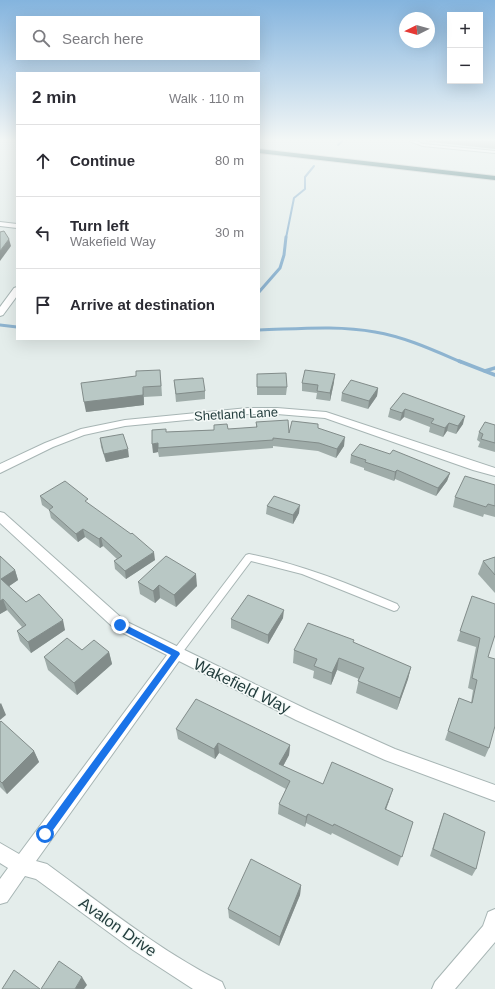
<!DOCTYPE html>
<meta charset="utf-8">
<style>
:root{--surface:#fff;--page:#f2f2f3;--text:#2b2b33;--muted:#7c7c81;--line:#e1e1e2}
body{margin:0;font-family:Helvetica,sans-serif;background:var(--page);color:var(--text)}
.controls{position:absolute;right:12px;top:12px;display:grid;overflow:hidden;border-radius:0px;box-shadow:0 4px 16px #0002}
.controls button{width:36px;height:36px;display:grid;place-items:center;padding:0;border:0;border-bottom:1px solid var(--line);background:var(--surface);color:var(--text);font:20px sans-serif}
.compass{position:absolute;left:399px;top:12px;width:36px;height:36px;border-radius:50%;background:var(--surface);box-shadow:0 4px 16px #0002;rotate:265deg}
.stop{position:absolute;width:12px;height:12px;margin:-9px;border:3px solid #1a73e8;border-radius:50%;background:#fff}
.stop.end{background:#1a73e8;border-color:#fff;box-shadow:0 1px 4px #0008}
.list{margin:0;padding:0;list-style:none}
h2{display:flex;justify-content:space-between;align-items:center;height:52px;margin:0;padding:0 16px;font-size:17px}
h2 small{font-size:13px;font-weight:400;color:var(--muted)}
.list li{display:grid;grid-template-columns:26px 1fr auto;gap:12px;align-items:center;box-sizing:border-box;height:72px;padding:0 16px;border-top:1px solid var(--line)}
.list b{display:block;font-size:15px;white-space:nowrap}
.list p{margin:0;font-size:13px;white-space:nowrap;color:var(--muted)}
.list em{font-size:13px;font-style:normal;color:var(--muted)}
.icon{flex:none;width:22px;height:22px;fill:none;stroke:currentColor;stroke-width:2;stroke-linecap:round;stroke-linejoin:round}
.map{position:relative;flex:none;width:495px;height:989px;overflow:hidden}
.search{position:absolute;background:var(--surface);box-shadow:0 4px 16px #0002;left:16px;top:16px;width:244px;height:44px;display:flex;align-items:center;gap:10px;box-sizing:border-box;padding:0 14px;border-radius:0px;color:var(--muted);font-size:15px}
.panel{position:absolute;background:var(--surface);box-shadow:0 4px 16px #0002;left:16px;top:72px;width:244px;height:268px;border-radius:0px}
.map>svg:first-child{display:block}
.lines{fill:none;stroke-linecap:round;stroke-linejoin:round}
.stream-far2{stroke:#8eb4d0;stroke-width:2}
.stream-far1{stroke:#8eb4d0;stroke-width:3}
.stream{stroke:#8eb4d0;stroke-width:3.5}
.lane-casing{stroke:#a7b5b4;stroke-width:2}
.street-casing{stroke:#a7b5b4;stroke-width:2}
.highway-casing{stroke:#c2c9c9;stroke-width:2}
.lane{fill:#fff;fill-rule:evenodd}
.street{fill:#fff;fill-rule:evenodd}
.highway{fill:#30666a;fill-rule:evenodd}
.wall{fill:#9faca9}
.shaded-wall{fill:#828c8a}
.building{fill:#b9c8c5;stroke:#828c8a}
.route{fill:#1a73e8}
.labels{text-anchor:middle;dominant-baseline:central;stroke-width:3;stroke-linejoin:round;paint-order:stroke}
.street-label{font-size:13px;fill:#243e3e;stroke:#f5faf8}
.near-street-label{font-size:16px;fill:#243e3e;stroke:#f5faf8}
</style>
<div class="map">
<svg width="495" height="989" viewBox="0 0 495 989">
<rect width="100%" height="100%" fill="#e4edeb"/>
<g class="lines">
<g class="stream-far2">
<path d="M 338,145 L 342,141"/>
<path d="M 286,238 L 294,198 L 305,189 L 305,177 L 314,166"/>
</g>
<g class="stream-far1">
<path d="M 259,292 L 280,268 L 284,255 L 286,237"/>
<path d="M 0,325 L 17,327"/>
<path d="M 259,330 C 297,329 337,325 375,332 C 405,337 433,350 461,362"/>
</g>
<g class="stream">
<path d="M 459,361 L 495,375"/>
<path d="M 485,371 L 495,368"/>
</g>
<defs>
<g id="lane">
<path d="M 416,141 L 423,144 L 495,151 L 495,153 L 423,146 L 409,141 Z"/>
<path d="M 249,554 C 301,564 349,584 397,604 L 399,607 L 397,610 L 394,611 L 302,574 L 251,561 L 179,657 L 176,658 L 173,657 L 171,654 L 173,651 L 246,555 Z"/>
</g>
<g id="street">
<path d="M 0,222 L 17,224 L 17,228 L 0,226 Z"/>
<path d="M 17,287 L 17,296 L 3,315 L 0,316 L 0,307 L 14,288 Z"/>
<path d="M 248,408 L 277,408 L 326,412 L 495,468 L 495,476 L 473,470 L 325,418 L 277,414 L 248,414 L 125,426 L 84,435 L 53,447 L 0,473 L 0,464 L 45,443 L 81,429 L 125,420 Z"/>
<path d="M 0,512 L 4,513 L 125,621 L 308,710 L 395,749 L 495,785 L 495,801 L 385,760 L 296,720 L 179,661 L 36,861 L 47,864 C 103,905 160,951 222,982 L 225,989 L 193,989 L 133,950 L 36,879 L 25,876 L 7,902 L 0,904 L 0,879 L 8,868 L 0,863 L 0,843 L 19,854 L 167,655 L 115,629 L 0,523 Z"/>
<path d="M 495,909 L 495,942 L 455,989 L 432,989 L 435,982 L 483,926 L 488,912 Z"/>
</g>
<path id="highway" d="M 259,149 L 495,176 L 495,180 L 259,153 Z"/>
</defs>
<use href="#lane" class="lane-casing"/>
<use href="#street" class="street-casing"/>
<use href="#highway" class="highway-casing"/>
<use href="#lane" class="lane"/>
<use href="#street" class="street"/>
<use href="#highway" class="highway"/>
</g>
<g class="wall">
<path d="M 422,141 L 495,141 L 495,149 Z"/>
<path d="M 257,374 L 287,387 L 286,395 L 257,395 Z"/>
<path d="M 161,380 L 162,396 L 144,397 L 144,405 L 86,412 Z"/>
<path d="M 174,380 L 205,391 L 205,399 L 176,402 Z"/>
<path d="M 334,382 L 330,401 L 316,399 L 317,393 L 302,391 L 302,383 Z"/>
<path d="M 378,388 L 377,396 L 368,409 L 341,401 L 342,393 Z"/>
<path d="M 403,393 L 463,424 L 456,434 L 447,431 L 443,437 L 429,432 L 430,427 L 404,417 L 400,421 L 388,417 L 390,409 Z"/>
<path d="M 256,422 L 289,433 L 318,428 L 344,446 L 336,458 L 318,451 L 273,446 L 273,448 L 159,457 L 158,452 L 153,453 L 167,432 L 256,428 Z"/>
<path d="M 495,425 L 495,452 L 478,447 L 480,442 L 477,440 L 479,432 Z"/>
<path d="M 100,438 L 129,457 L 106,462 L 101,447 Z"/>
<path d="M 390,454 L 450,473 L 447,481 L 436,496 L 395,479 L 394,481 L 364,470 L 364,468 L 350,463 L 351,455 Z"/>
<path d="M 495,485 L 495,517 L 484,514 L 483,517 L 453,507 L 455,497 Z"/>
<path d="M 40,496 L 89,504 L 155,560 L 126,579 L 115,569 L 114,561 L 117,559 L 103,546 L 100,548 L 85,537 L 78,542 L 51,518 L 49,510 L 42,505 Z"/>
<path d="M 267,506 L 299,513 L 293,524 L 266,514 Z"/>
<path d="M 0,556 L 15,570 L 18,580 L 9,586 L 26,602 L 65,630 L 31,653 L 20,641 L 17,631 L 22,627 L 7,610 L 0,614 Z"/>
<path d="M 495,557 L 495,593 L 478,574 L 483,561 Z"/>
<path d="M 138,582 L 197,586 L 176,607 L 160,598 L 155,603 L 140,594 Z"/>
<path d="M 472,596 L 488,657 L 489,748 L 485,757 L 445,740 L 459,698 L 471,703 L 473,690 L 468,688 L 476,647 L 457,641 Z"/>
<path d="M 283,618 L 268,644 L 231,628 L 231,619 Z"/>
<path d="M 353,643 L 411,667 L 408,679 L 397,710 L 356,693 L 359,679 L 337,670 L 331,685 L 313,678 L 314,671 L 293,663 L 294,650 Z"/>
<path d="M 82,650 L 109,652 L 112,664 L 77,695 L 48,670 L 44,657 Z"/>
<path d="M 0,722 L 34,751 L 39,762 L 7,794 L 0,787 Z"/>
<path d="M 176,729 L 290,745 L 289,755 L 283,766 L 323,784 L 390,798 L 386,810 L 413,822 L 398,866 L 332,833 L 331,835 L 306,823 L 305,827 L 278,814 L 279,804 L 286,789 L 219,753 L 215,759 L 178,739 Z"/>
<path d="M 444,813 L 476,869 L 472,876 L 430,856 L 441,821 Z"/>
<path d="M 301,885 L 300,895 L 279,946 L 229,918 L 228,909 Z"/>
</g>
<g class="shaded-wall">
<path d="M 9,239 L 11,246 L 0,261 L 0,251 Z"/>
<path d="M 335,374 L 334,382 L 330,401 L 330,393 Z"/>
<path d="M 143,387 L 144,405 L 86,412 L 84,402 Z"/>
<path d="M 378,388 L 377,396 L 368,409 L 369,401 Z"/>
<path d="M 405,409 L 404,417 L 400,421 L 402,413 Z"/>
<path d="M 465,416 L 463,424 L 456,434 L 458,426 Z"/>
<path d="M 449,423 L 447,431 L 443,437 L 445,428 Z"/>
<path d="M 345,437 L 344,446 L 336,458 L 337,449 Z"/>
<path d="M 158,443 L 158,452 L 153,453 L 152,444 Z"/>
<path d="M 128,449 L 129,457 L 106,462 L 104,454 Z"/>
<path d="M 397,470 L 395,479 L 394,481 L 395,472 Z"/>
<path d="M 450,473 L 447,481 L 436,496 L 438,488 Z"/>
<path d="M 300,505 L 299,513 L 293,524 L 293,515 Z"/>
<path d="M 83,529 L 85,537 L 78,542 L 76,534 Z"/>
<path d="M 101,537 L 103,546 L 100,548 L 99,539 Z"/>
<path d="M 154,552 L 155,560 L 126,579 L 125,571 Z"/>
<path d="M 15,570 L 18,580 L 5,589 L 1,579 Z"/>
<path d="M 196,574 L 197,586 L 176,607 L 174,595 Z"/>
<path d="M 159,585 L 160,598 L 155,603 L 153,591 Z"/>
<path d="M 3,599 L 7,610 L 0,614 L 0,601 Z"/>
<path d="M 284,610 L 283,618 L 268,644 L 268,635 Z"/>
<path d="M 63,620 L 65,630 L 31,653 L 28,642 Z"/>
<path d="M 109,652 L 112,664 L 77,695 L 74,683 Z"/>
<path d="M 339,658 L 337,670 L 331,685 L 332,673 Z"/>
<path d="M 411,667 L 408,679 L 397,710 L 400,698 Z"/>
<path d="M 1,703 L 6,715 L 0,720 L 0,704 Z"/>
<path d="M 218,743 L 219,753 L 215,759 L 214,749 Z"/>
<path d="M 290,745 L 289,755 L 279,774 L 279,764 Z"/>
<path d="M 34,751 L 39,762 L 7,794 L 2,783 Z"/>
<path d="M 393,789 L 390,798 L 382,819 L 385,809 Z"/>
<path d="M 308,814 L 306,823 L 305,827 L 306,817 Z"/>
<path d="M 301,885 L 300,895 L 279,946 L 280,937 Z"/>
<path d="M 82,977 L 87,985 L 84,989 L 75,989 Z"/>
</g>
<g class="building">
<path d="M 4,231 L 9,239 L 0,251 L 0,232 Z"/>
<path d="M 160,370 L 161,386 L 143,387 L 143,395 L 84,402 L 81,383 L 136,376 L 136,371 Z"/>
<path d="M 305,370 L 335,374 L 330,393 L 317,391 L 318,385 L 302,383 Z"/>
<path d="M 286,373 L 287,387 L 257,387 L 257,374 Z"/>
<path d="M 203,378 L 205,391 L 176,394 L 174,380 Z"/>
<path d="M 351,380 L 378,388 L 369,401 L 342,393 Z"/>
<path d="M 403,393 L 465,416 L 458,426 L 449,423 L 445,428 L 431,423 L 434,419 L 405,409 L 402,413 L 390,409 Z"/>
<path d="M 288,420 L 289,433 L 292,421 L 318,424 L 318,428 L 345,437 L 337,449 L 319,443 L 273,438 L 273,440 L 158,448 L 158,443 L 152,444 L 152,430 L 166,429 L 166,432 L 214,430 L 214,425 L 227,424 L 228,429 L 257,427 L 256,422 Z"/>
<path d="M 485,422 L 495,425 L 495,443 L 481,439 L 483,434 L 479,432 Z"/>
<path d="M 123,434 L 128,449 L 104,454 L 100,438 Z"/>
<path d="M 360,444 L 390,454 L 393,450 L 450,473 L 438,488 L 397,470 L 395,472 L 365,462 L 366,460 L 351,455 Z"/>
<path d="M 465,476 L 495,485 L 495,506 L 488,504 L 486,507 L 455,497 Z"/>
<path d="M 65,481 L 88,499 L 85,501 L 131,534 L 132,533 L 154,552 L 125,571 L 114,561 L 122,556 L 101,537 L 99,539 L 83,529 L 76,534 L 49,510 L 53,507 L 40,496 Z"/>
<path d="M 274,496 L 300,505 L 293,515 L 267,506 Z"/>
<path d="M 0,556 L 15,570 L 1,579 L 26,602 L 39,594 L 63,620 L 28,642 L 17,631 L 26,625 L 3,599 L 0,601 Z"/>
<path d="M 166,556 L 196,574 L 174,595 L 159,585 L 153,591 L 138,582 Z"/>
<path d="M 495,557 L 495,575 L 483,561 Z"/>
<path d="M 248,595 L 284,610 L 268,635 L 231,619 Z"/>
<path d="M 472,596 L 495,604 L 495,635 L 488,657 L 495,659 L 495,726 L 489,748 L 448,731 L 459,698 L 472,703 L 477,680 L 472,678 L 480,638 L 460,631 Z"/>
<path d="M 308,623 L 354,640 L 353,642 L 411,667 L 400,698 L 358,681 L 364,668 L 339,658 L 332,673 L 314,666 L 317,659 L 294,650 Z"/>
<path d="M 67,638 L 82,650 L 94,640 L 109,652 L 74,683 L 44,657 Z"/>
<path d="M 196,699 L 290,745 L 279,764 L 323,784 L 332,762 L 393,789 L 385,809 L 413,822 L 402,857 L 334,824 L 333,826 L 308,814 L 306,817 L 279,804 L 290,781 L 218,743 L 214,749 L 176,729 Z"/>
<path d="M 1,721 L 34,751 L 2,783 L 0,781 L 0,722 Z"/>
<path d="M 444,813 L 485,832 L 476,869 L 433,849 Z"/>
<path d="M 251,859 L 301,885 L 280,937 L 228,909 Z"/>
<path d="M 59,961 L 82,977 L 75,989 L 41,989 Z"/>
<path d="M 14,970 L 40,989 L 2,989 Z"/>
</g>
<linearGradient id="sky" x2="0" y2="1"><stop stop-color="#84b4de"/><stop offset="0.5" stop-color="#f3f7f6"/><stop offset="1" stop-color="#f3f7f6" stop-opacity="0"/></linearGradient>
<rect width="495" height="280" fill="url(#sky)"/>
<path class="route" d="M 120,622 L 179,652 L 180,654 L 48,837 L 45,839 L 42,837 L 40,834 L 42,831 L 171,655 L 117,628 L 117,623 Z"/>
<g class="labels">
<g class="street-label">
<text transform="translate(236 414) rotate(-3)">Shetland Lane</text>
</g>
<g class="near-street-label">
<text transform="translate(242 686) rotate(26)">Wakefield Way</text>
<text transform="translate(118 927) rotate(35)">Avalon Drive</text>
</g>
</g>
</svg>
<div class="controls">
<button>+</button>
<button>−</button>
</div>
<svg class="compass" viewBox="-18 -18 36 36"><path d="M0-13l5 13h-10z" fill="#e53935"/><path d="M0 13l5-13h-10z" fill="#7c7c81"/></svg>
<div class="stop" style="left:45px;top:834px"></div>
<div class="stop end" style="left:120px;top:625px"></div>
<div class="search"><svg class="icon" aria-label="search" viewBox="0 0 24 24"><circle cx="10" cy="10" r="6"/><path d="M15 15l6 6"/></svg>Search here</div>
<section class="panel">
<h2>2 min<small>Walk · 110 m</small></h2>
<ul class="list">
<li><svg class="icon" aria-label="ahead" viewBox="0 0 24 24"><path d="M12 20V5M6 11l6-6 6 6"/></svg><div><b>Continue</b></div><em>80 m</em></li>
<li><svg class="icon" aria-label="left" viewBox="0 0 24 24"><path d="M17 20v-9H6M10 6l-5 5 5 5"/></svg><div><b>Turn left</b><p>Wakefield Way</p></div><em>30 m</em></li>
<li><svg class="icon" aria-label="arrive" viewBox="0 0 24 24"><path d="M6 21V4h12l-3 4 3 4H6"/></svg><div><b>Arrive at destination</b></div></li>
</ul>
</section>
</div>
